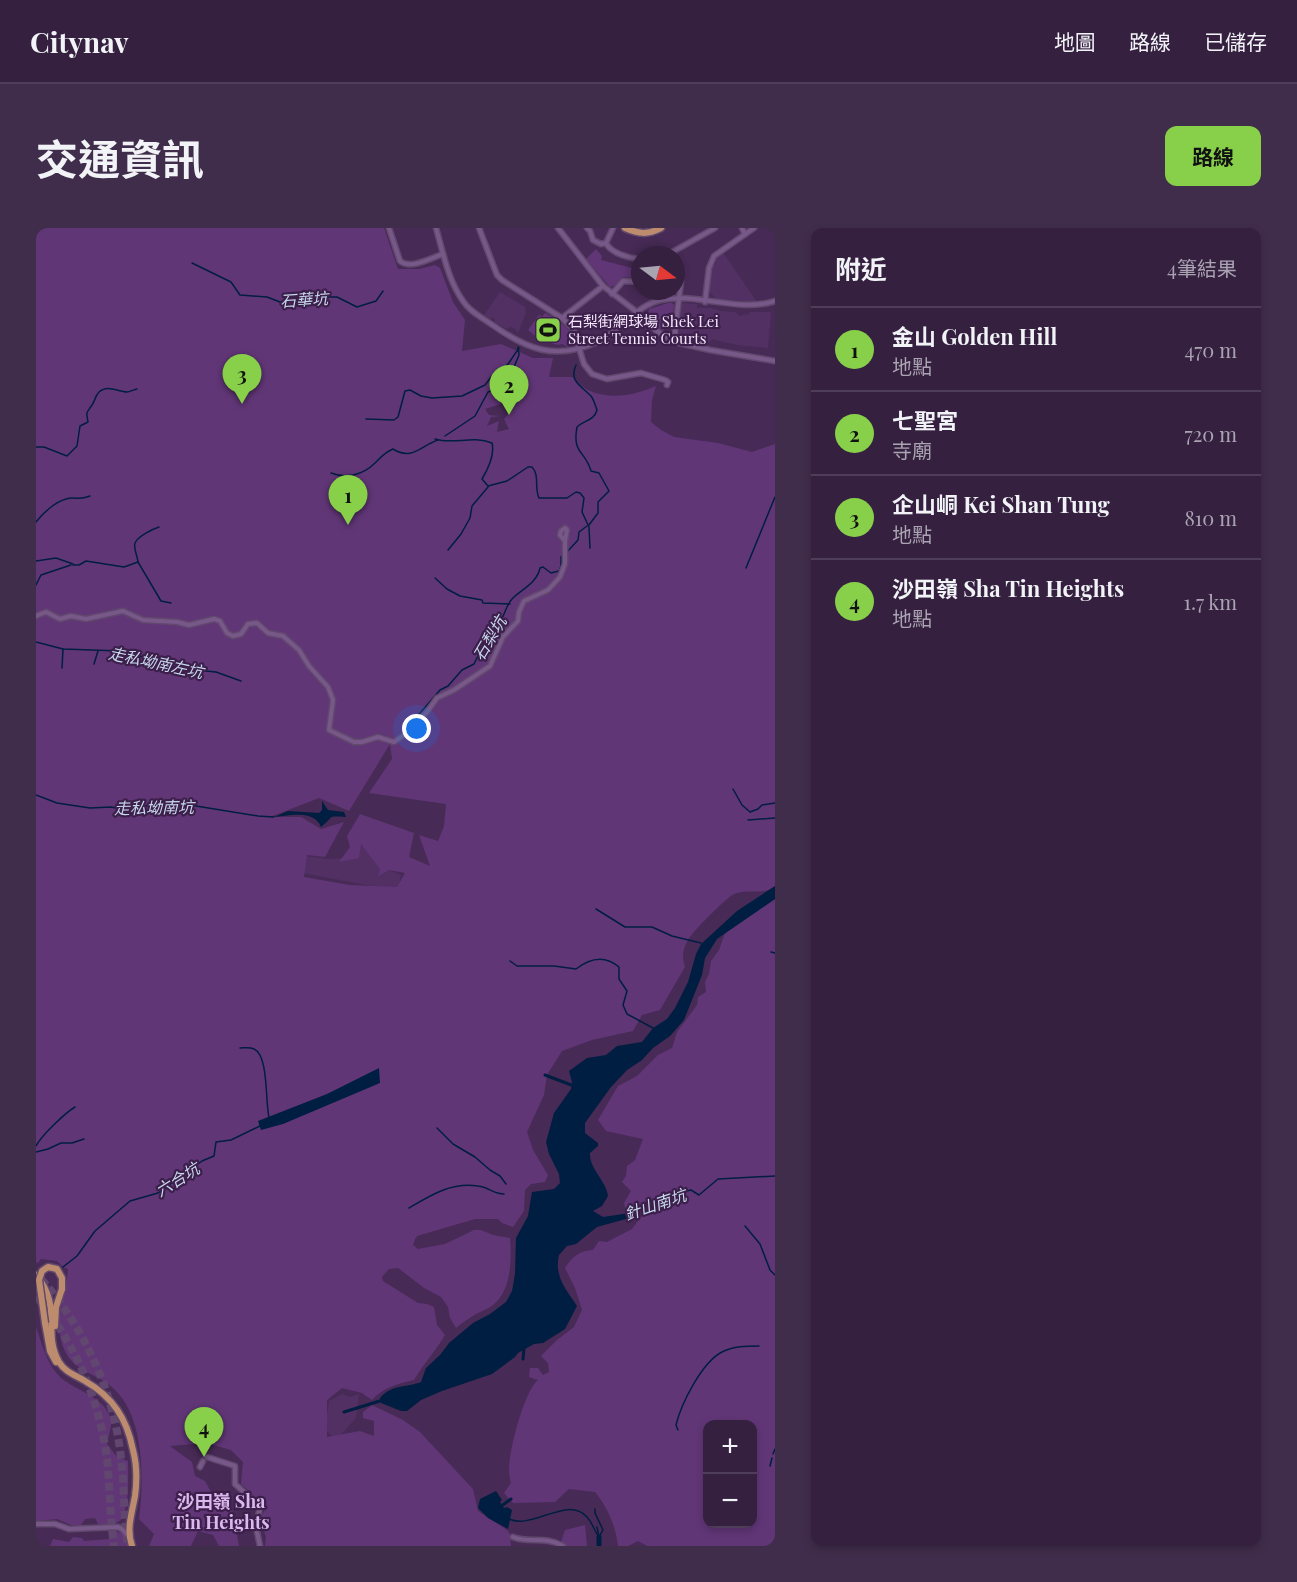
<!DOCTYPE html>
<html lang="zh-TW">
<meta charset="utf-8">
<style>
:root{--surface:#352040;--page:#402d4b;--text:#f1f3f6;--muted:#aaa3b1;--line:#4f3e59;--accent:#88cf4a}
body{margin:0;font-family:"Playfair Display","Noto Sans TC",serif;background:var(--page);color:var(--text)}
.controls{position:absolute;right:18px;bottom:18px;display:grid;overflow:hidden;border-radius:12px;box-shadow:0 3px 9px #0003}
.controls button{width:54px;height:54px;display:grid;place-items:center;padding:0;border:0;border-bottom:2px solid var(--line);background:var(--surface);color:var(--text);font:30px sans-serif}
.compass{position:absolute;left:595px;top:18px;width:54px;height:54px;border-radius:50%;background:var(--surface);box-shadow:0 3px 9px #0003;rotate:106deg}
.you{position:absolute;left:381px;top:501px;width:21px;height:21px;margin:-15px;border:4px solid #fff;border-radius:50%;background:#1a73e8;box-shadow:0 0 0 9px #1a73e833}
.badge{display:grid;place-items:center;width:39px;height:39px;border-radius:50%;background:var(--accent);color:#111;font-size:20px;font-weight:700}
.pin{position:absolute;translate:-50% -50px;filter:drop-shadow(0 2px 3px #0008)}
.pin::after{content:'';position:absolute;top:32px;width:21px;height:18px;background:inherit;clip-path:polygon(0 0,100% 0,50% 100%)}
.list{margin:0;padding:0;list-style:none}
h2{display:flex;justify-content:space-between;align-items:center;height:78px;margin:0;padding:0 24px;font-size:26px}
h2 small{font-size:20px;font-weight:400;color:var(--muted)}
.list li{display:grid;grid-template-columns:39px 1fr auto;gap:18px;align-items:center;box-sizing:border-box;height:84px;padding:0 24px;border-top:2px solid var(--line)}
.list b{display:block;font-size:22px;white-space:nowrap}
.list p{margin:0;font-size:20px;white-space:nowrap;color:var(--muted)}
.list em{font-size:20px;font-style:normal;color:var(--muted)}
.map{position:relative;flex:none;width:739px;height:1318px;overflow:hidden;border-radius:12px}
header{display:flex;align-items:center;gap:36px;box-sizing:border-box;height:84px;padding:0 30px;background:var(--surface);border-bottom:2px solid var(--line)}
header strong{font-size:28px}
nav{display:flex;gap:33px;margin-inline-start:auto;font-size:21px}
.intro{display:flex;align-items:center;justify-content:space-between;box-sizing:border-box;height:144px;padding:0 36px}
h1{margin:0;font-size:42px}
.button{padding:15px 27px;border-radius:12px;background:var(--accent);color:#111;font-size:21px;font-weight:700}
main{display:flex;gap:36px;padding:0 36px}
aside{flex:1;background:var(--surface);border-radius:12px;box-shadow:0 3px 9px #0003}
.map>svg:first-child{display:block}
.built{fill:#523063}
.green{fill:#613677;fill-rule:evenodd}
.water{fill:#001e41}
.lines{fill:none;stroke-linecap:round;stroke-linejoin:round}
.stream{stroke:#001e41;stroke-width:1.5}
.canal{stroke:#001e41;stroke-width:3}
.river{stroke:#001e41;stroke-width:5}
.highway-tunnel{stroke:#61466f;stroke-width:8;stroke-dasharray:8 4;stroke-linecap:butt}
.minor-casing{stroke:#61486d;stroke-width:7}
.major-casing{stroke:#61486d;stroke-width:9}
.minor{stroke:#775888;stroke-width:4}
.major{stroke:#bd8c6e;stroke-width:6}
.major-bridge-casing{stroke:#61486d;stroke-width:9;stroke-linecap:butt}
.major-bridge{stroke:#bd8c6e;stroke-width:6}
.labels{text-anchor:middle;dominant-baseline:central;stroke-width:4.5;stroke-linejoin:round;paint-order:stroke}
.poi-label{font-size:15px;fill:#f4e6fc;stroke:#3c1f4b;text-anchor:start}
.water-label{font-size:16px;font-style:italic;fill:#c8d8ec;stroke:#3c1f4b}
.quarter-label{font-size:18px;font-weight:bold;fill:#dbb8ee;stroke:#3c1f4b}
</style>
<header>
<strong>Citynav</strong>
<nav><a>地圖</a><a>路線</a><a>已儲存</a></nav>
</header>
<div class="intro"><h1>交通資訊</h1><a class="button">路線</a></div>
<main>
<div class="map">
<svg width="739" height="1318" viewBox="0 0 739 1318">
<rect width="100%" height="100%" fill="#472a56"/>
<g class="built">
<path d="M 685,25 L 688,26 L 721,74 L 680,71 L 673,63 L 676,38 L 680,36 L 679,33 Z"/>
<path d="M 464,64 L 489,79 L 490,85 L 482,105 L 479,101 L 475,99 L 470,101 L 458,94 L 459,91 L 457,89 L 454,91 L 448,87 Z"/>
<path d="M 647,75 L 661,76 L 661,80 L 675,80 L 684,83 L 699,84 L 703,88 L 713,86 L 714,84 L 735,84 L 732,120 L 701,117 L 676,111 L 671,116 L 646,112 L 643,107 L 645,77 Z"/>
<path d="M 324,613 L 346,639 L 365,647 L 362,663 L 266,645 L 269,628 L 293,631 L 310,630 Z"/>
<path d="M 306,1166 L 314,1169 L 323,1166 L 320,1190 L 300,1212 L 291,1203 L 291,1186 L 293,1173 Z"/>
</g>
<g class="green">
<path d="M 0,0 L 348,0 L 362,41 L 383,41 L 399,37 L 404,40 L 417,74 L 429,92 L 426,123 L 465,116 L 497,130 L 517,130 L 513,149 L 536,149 C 541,153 548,161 554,163 C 576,172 599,167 620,158 L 616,172 L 615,194 L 625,202 L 638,209 L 682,215 L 716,224 L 739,216 L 739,658 C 728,668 711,660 698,666 C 689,671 657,703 652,712 C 646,722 646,730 649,739 L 624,782 L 606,787 L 597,803 L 556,812 L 526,823 L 511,847 L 508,867 L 491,904 L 497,922 L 512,947 L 509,954 L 495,956 L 489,962 L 488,983 L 477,999 L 466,995 L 462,991 L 439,991 L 381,1008 L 379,1011 L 377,1017 L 382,1021 L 409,1016 L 438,1002 L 445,1002 L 457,1007 L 474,1010 C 476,1032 475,1063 457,1077 C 452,1081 445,1083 440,1086 C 433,1090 426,1095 420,1100 L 414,1090 L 412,1079 L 405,1069 L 388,1060 L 362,1040 L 353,1041 L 346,1049 L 347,1053 L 382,1075 L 391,1076 L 398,1079 L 401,1097 L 409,1107 C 400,1123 387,1136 378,1152 C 361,1156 348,1159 336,1172 L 326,1165 L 306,1160 L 291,1172 L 291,1209 L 324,1203 L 338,1208 L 338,1193 L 327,1190 L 327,1184 L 336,1177 L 367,1192 L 384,1204 L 437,1261 L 442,1283 L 471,1302 L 474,1306 L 475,1318 L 229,1318 L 230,1309 L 224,1292 L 230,1279 L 205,1256 L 207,1234 L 195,1222 L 170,1215 L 134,1218 L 156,1234 L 159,1248 L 169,1253 L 175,1264 L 195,1276 L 203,1318 L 183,1318 L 177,1307 L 162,1303 L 155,1318 L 113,1318 L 118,1306 L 103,1291 C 108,1253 109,1188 77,1160 C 61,1145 37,1144 28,1121 C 16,1092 30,1070 32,1041 L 27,1039 L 21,1033 L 5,1031 L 2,1035 L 0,1034 ZM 479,175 L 477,181 L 468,191 L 473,201 L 461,204 L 463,193 L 451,198 L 455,189 L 465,188 L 453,187 L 449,181 L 465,176 ZM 354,516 L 356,531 L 333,565 L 410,576 L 408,598 L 402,613 L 383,607 L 394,638 L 373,629 L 378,605 L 324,586 L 311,608 L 314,619 L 303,634 L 323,630 L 325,616 L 344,641 L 342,648 L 353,642 L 369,645 L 361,659 L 314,657 L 268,649 L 271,627 L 289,629 L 308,594 L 285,601 L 265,589 L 234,589 L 283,570 L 313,583 Z"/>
<path d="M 560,21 L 566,28 L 565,32 L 604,42 L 604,50 L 586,49 L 578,58 L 574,59 L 550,31 Z"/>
<path d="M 632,75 L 636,75 L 638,77 L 636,96 L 631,96 L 627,103 L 612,90 L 613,81 Z"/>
<path d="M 509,85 C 521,91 532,98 538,111 L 532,119 L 526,116 L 522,117 L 504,112 L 492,102 L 503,87 L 506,89 Z"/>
<path d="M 739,671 L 739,1318 L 611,1318 L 602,1313 L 592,1318 L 582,1318 C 580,1299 571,1278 559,1264 L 533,1261 L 519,1274 L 477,1275 L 468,1265 L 475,1255 C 474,1251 473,1246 473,1241 C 473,1222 488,1163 502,1152 L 493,1149 L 494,1140 L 502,1140 L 507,1147 L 513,1144 L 512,1135 L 505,1128 L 521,1112 L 538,1099 L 546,1082 L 539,1060 L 529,1040 C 537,1028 543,1023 557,1022 L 563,1013 L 571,1014 L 596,1001 L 611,981 L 625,968 L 590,982 L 588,975 L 595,963 L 586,954 L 590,948 L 591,938 L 599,932 L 607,911 L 570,903 L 562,892 L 582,858 L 601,848 L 622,827 L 636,820 L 641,804 L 661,777 L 662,769 L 670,764 L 669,754 L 673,746 L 675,733 L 683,722 L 689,705 ZM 672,1196 L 716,1196 L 716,1296 L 672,1296 Z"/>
<path d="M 0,1099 C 6,1116 11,1137 25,1150 C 40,1163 70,1169 75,1192 C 76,1199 72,1209 71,1216 L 81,1229 L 92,1233 C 92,1246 94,1288 82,1294 C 77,1297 67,1296 62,1296 L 59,1290 L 49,1291 L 45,1297 L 35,1297 L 21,1291 L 0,1293 Z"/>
<path d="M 549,1297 L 551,1318 L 527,1318 L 525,1314 L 529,1302 Z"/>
<path d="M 78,1303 L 86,1305 L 93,1318 L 14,1318 L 17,1311 L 33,1314 L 37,1309 L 46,1310 L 48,1313 L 74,1311 Z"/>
</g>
<g class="water">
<path d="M 286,573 L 292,582 L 308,584 L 310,589 C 290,588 299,588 285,599 C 278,581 252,588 238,589 L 252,583 L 283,585 L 286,582 Z"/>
<path d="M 739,658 L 739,671 L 681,711 L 669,730 L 666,747 L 648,792 L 634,808 L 617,820 L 606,832 L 591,842 L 575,859 L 549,895 L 549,905 L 562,915 L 562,918 L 554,925 C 553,941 570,952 572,968 L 566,978 L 557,983 L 567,989 L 600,984 L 590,991 L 561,999 L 540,1016 L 531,1018 L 523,1027 C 518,1049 530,1061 541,1078 L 529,1101 L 507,1115 L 498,1116 L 482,1125 L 479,1129 L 456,1146 L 406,1163 L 385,1172 L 371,1183 L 365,1183 L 345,1175 L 344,1170 C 356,1156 370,1160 385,1154 L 390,1140 L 404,1127 L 413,1115 L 437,1095 L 454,1086 L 470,1074 L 476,1063 L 479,1046 L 480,1010 L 492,988 L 496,964 L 518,961 L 524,955 L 523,946 L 513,926 L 510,914 L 518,885 L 535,861 L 536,854 L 533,843 L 551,830 L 570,827 L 581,818 L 606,814 L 617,800 L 631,791 L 639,780 L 652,754 L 660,726 L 665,716 L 701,683 Z"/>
<path d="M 343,840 L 344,855 L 247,896 L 225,902 L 222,893 L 291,866 Z"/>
<path d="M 460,1263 L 466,1272 L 464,1274 L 468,1280 L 471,1279 L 476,1282 L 472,1301 L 452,1290 L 442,1280 L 444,1271 Z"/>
</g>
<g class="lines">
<g class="stream">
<path d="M 156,35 L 195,54 L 204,67 L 231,69 L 244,74 L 263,69 L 301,69 L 321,79 L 340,73 L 347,63"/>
<path d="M 540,137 C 533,153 544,157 555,168 C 558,172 559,177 561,182 C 558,193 548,192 541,199 C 536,226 549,222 555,243 L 563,245 L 573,263 L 562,274 L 562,285 L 553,297"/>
<path d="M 330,191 L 358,192 L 362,189 L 369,163 L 374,162 L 385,168 L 396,170 L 426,168 L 449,157 L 456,148 L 472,136 L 483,120"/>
<path d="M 409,208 L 439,188 L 452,164 L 470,158 L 483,127 L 482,119"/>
<path d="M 399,211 C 418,217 436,207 456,215 C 459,227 452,241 446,251 L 452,258 L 471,253 L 492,239 L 496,239 C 504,247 498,260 503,270 L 531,270 L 540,264 L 544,265 L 548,270 L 546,284 L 553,299 L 554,320"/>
<path d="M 0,219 L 8,219 L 31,228 L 41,218 L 44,198 L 52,194 C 50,183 50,186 56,177 C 59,173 59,168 63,164 C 72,156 82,164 91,164 C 93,164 100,161 101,161"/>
<path d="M 295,245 C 310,251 327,247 339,235 C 345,229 349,224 357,221 C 376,233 384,218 402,212"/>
<path d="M 0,294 C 7,285 19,274 30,271 C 39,268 41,273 54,268"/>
<path d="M 412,322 L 425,306 L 434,290 L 436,278 L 452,259"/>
<path d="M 531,324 L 542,312 L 543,304 L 551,298"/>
<path d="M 0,333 L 20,330 L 37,336"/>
<path d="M 102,334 L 125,373 L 135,375"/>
<path d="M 37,337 L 43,337 L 50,333 L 88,339 L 102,334 C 102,330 97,319 99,315 C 102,308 117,301 123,299"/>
<path d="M 710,340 L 739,269"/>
<path d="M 399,350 L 411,361 L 424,368 L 446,372 L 447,375 L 474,376"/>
<path d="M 0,357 L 5,347 L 35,337"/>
<path d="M 0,414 L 27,421 L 85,423 L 100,428 L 115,429 L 129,437 L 148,441 L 180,444 L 205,453"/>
<path d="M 58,436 L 62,423"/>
<path d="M 26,440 L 27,421"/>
<path d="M 367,499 L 379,491 L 404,462 L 412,458 L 426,442 L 438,436 L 455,401 C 469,395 467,381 476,371 C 486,361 501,355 504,340 L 507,339 L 515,345 L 523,343 L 525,338 L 525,329 L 527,327"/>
<path d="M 697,561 L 706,577 L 714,584 L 722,581 L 726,577 L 739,575"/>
<path d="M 0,567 L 21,575 L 54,580 L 75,579 L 86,581 L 127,576 L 154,577 L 222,588 L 238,589"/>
<path d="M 712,592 L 739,590"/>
<path d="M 560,681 L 589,699 L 616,699 L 636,708 L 665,715"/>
<path d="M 735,724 L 739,725"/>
<path d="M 474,733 L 481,738 L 518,738 L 540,741 C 554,730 569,727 583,739 L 583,751 L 591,763 L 587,777 L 591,786 L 617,800"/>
<path d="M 204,820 C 209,820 214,819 218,821 C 233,828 229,874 233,889"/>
<path d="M 401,900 L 417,916 L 439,929 L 454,942 L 464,948 L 470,956"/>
<path d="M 0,918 C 5,908 29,885 39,879"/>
<path d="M 0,924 L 12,921 L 25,915 L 36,915 L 48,911"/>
<path d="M 373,980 C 395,967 415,954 442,958 C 453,959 457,966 468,966"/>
<path d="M 599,984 C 618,974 634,966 655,962 L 663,967 L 682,951 L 739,948"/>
<path d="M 709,998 L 724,1016 L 734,1042 L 739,1047"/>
<path d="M 27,1039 L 41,1028 L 59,1003 L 94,973 L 122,965 L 166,933 L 178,928 L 180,914 L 195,912 L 224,898"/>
<path d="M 642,1202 L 640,1197 C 645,1176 666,1134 686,1124 C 697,1118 711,1118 723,1118"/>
<path d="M 737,1226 L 739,1221"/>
<path d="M 734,1238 L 736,1230"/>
<path d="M 559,1281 L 559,1285 L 567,1302 L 563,1309"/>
<path d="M 473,1291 C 497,1302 531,1267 551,1289 C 557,1295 558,1303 563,1309"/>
<path d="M 561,1299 L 563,1309"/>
</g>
<g class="canal">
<path d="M 509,847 L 538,858"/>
<path d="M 487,1131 L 488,1121"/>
<path d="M 308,1184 L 347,1172"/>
<path d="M 464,1279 L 475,1271"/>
</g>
<path class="river" d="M 563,1309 L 563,1318"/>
<g class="highway-tunnel">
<path d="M 5,1051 C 49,1101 78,1164 85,1230 C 89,1259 87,1289 92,1318"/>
<path d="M 0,1068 C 39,1115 63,1170 71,1231 C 74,1260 74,1289 78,1318"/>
</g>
<defs>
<g id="minor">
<path d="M 353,0 L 364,33 C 374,42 395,30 407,26"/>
<path d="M 400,0 C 407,24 412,52 427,73 C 433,83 445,89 455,96 C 490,121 519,133 561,114 C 584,104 600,77 625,72 C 659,64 703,85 739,73"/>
<path d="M 443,0 L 461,47 L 466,52 L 526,90 L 537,101 L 548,136 L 556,146 L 571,151 L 605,145 L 629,152 L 632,154 L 631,157"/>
<path d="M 522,0 L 567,58 L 597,81 L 614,98 L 628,108 L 643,115 L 674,122 L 739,133"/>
<path d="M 551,0 L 554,3 L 557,12 L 565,16 L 570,15 C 575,25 592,30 604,31"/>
<path d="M 706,0 L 709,6"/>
<path d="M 570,15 L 577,0"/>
<path d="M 631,27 L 679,0"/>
<path d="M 576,66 L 587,53 L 604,54"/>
<path d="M 669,74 L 673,40 L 678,28 L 718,0"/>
<path d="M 526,90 L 567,58"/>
<path d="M 638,113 L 645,53"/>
<path d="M 0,388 L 10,384 L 24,391 L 35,388 L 50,391 L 87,383 L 107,392 L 141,394 L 153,397 L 178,391 L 184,393 L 191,405 L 197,408 L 205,406 L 212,396 L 221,395 L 232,405 L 247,408 L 263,422 L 273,438 L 292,459 L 297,472 L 293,502 L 318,514 L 326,514 L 342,509 L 358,514 L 368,507 L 391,484 L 401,470 L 418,462 L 454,438 L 467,409 L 482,393 L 483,384 L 488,373 L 512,362 L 524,349 L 529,336 L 529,313 L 531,302 L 529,300 L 525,303 L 524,307 L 529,313"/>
<path d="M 171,1229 L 199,1238 L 199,1256 L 224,1279 L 220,1299 L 224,1318"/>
<path d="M 164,1239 L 167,1233"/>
<path d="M 0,1296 L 19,1296 L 33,1301 L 82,1299 L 86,1301 L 93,1309"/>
<path d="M 477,1309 C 494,1316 508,1307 527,1318"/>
</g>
<g id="major">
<path d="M 589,0 C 603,6 611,7 625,0"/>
<path d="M 0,1047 C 27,1079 6,1104 23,1134 C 29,1144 39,1147 49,1153 C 77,1169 91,1191 97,1222 C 101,1237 101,1253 99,1268 C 96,1285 90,1301 96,1318"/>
<path d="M 9,1095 L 14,1123 L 20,1134"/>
<path d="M 19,1098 L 20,1079 L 26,1061"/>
</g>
</defs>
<use href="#minor" class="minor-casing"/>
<use href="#major" class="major-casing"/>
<use href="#minor" class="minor"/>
<use href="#major" class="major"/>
<defs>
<path id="major-bridge" d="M 9,1095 L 3,1052 L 6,1043 L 12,1039 L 21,1041 L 26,1050 L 26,1061"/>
</defs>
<use href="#major-bridge" class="major-bridge-casing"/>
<use href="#major-bridge" class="major-bridge"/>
</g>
<defs>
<symbol id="stadium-square" viewBox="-11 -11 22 22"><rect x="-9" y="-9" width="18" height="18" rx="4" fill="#88cf4a" stroke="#3c1f4b"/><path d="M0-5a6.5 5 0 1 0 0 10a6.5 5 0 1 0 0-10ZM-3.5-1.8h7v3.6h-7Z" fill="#111"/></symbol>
</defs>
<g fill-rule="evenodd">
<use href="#stadium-square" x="497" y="87" width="30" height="30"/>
</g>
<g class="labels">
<g class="poi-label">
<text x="532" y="93">石梨街網球場 Shek Lei<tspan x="532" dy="17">Street Tennis Courts</tspan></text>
</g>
<g class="water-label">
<text transform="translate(268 71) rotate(-4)">石華坑</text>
<text transform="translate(453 410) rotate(-59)">石梨坑</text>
<text transform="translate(120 434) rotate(12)">走私坳南左坑</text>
<text transform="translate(118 579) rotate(-1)">走私坳南坑</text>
<text transform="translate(141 951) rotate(-32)">六合坑</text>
<text transform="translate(619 976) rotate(-19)">針山南坑</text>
</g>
<g class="quarter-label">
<text x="185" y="1273">沙田嶺 Sha<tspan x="185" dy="21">Tin Heights</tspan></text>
</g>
</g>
</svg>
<div class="controls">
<button>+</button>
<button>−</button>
</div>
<svg class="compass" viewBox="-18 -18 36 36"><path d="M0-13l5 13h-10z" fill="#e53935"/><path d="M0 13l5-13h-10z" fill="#aaa3b1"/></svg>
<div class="you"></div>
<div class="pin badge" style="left:312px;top:297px">1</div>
<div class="pin badge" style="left:473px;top:187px">2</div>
<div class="pin badge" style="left:206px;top:176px">3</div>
<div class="pin badge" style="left:168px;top:1229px">4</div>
</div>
<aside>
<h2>附近<small>4筆結果</small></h2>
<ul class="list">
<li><span class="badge">1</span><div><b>金山 Golden Hill</b><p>地點</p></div><em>470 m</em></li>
<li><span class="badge">2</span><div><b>七聖宮</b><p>寺廟</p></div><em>720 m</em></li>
<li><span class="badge">3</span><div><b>企山峒 Kei Shan Tung</b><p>地點</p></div><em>810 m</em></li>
<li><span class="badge">4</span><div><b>沙田嶺 Sha Tin Heights</b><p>地點</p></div><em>1.7 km</em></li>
</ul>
</aside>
</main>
